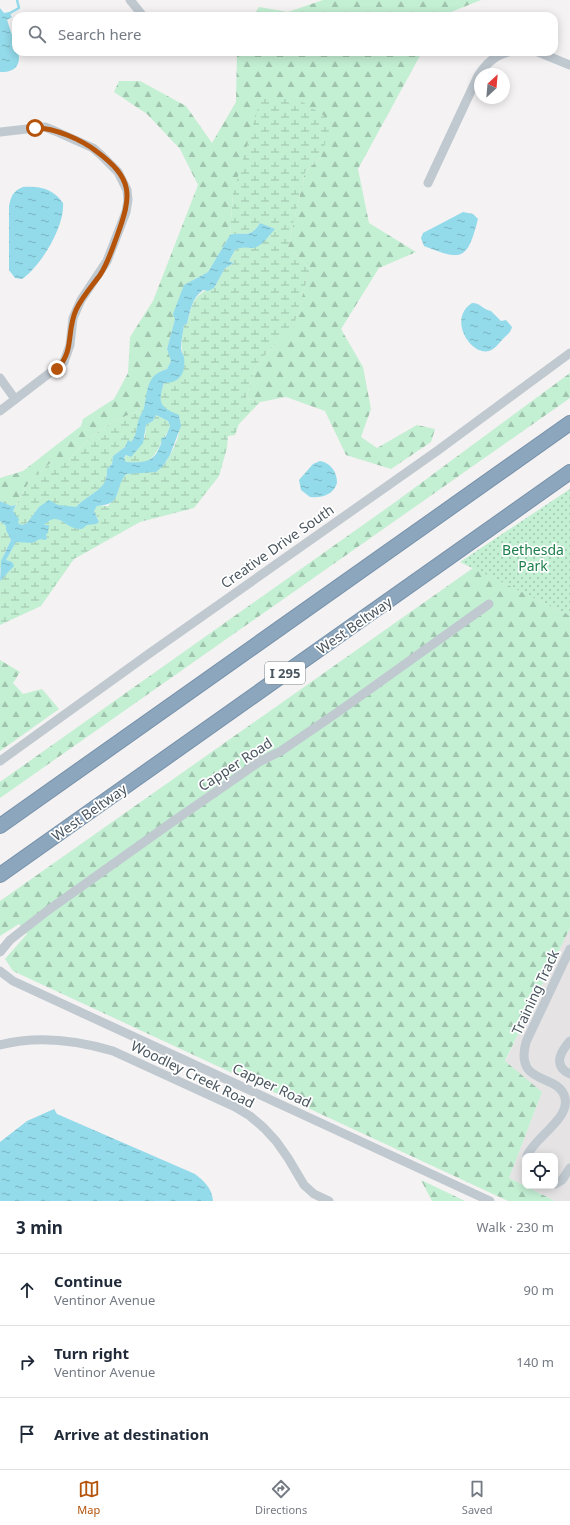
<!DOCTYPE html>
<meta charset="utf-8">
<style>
:root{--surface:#fff;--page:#f6f6f7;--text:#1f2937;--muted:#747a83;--line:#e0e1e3;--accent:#b45309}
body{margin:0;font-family:"Noto Sans",sans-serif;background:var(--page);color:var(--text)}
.controls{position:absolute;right:12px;bottom:12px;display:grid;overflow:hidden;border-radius:8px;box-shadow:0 2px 10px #0003}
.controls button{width:36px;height:36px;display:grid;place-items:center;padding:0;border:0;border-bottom:1px solid var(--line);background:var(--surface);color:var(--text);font:20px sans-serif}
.compass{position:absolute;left:474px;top:68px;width:36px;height:36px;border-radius:50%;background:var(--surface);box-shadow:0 2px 10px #0003;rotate:26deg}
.stop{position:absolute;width:12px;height:12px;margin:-9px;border:3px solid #b45309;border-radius:50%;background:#fff}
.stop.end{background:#b45309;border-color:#fff;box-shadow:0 1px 4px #0008}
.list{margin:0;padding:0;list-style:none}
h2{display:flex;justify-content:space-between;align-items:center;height:52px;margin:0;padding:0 16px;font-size:17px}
h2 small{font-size:13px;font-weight:400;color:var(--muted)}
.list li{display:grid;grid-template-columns:26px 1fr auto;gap:12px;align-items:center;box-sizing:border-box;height:72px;padding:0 16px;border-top:1px solid var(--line)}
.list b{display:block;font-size:15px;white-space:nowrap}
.list p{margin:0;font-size:13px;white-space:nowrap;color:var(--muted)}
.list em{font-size:13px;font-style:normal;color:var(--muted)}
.icon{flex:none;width:22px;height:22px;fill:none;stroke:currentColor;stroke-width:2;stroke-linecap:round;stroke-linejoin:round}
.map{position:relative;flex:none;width:570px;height:1201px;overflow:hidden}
.search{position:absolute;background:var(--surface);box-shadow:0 2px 10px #0003;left:12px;right:12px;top:12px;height:44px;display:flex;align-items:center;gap:10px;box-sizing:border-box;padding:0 14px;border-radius:12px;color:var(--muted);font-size:15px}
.sheet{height:268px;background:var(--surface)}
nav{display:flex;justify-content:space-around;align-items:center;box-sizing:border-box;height:56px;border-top:1px solid var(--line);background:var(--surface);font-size:11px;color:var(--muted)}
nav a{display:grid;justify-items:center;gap:2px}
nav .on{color:var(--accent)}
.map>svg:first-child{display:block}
.education{fill:#e5e3e4;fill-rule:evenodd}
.green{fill:url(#green-dots)}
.forest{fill:url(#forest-firs)}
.wetland{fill:url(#wetland-marsh)}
.water{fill:url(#water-ripples);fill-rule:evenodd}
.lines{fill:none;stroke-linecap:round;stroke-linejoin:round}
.stream{stroke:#93daea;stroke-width:2.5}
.highway-casing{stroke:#7791aa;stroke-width:16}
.minor{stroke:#c0c9d0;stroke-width:9}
.highway{stroke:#8ca6be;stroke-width:14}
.route{stroke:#b45309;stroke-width:5}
.labels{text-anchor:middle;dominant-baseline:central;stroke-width:3.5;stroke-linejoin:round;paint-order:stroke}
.shield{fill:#fff;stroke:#80898f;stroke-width:1}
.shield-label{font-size:13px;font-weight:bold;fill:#4a565f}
.street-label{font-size:14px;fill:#4a565f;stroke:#fff}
.park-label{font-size:14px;fill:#1c7f4b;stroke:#fff}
</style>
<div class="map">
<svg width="570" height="1201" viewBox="0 0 570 1201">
<defs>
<pattern id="green-dots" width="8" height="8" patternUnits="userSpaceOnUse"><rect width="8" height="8" fill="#c3efd3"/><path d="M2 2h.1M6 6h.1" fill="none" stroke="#a0c4ae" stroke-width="1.8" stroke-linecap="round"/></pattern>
<pattern id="forest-firs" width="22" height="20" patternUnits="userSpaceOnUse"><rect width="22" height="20" fill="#c3efd3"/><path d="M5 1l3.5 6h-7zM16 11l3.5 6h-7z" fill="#a0c4ae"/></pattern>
<pattern id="wetland-marsh" width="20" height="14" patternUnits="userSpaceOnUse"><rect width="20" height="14" fill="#c3efd3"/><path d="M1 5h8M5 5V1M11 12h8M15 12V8" fill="none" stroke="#a0c4ae"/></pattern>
<pattern id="water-ripples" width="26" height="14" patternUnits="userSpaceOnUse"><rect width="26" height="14" fill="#93daea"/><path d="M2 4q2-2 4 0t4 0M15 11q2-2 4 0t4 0" fill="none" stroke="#7ab4c1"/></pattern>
</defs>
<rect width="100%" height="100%" fill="#f4f2f2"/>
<path class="education" d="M 570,928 L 570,1201 L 555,1201 L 509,1178 L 542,1092 L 505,1062 ZM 525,1156 L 555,1156 L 555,1186 L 525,1186 Z"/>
<path class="green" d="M 570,489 L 570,616 L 460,562 Z"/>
<g class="forest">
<path d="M 323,0 L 481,0 L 441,16 L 253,16 L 259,7 L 288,12 Z"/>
<path d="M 237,52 L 422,52 L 358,169 L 369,223 L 416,252 L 379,268 L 341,329 L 363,367 L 371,409 L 361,437 L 377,448 L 417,425 L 435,429 L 431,442 L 391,469 L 346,455 L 325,411 L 286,397 L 260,402 L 246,398 L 256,365 L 277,342 L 292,331 L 310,269 L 288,247 L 305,172 L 321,157 L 233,193 L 230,235 L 208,272 L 184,285 L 167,349 L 171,361 L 167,369 C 148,374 147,392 144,410 C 117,416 84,438 69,461 L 53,461 L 30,480 L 16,505 L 11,506 L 0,501 L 0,478 L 23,471 L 81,426 L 83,419 L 114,399 L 128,373 L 130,337 L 153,301 L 198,185 L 180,149 L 147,114 L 114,92 L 119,81 L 140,81 L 186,106 L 212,143 L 236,102 Z"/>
<path d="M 570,373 L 570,398 L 0,798 L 0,782 L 394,503 Z"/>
<path d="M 473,568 L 570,616 L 570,928 L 505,1061 L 542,1092 L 509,1178 L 555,1201 L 508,1201 L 13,971 L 5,959 L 27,934 L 19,924 L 0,936 L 0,901 Z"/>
<path d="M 0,660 L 20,672 L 13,683 L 23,694 L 42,689 L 59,709 L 0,751 Z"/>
<path d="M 421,1180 L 465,1201 L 432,1201 Z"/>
</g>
<g class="wetland">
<path d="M 261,98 L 298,99 L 332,121 L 321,157 L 305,172 L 288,247 L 310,269 L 292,332 L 277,342 L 256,365 L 246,398 L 260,402 L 239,424 L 235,435 L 228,436 L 227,448 L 219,476 L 194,508 L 140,522 L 74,559 L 41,606 L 0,625 L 0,581 L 13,566 L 6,560 L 16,542 L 47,538 L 45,534 L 49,525 L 43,525 L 50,519 L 56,518 C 73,528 80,527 99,521 L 94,511 L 97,506 L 108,506 L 117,495 L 120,481 L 126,474 L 163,466 C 173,452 183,433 179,415 C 173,413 166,411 162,406 C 153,392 176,367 184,357 C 180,346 182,336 184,325 L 187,324 C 192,305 193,293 214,288 L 225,268 L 234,263 L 229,261 L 235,250 L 274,229 L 260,223 C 250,240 242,231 230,235 L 233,193 Z"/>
<path d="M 144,410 C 138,420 138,433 131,443 L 128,441 L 125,447 L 113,456 L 112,464 L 107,469 C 108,492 90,492 76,507 L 39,507 L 27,523 L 22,525 L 18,523 L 13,511 L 30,480 L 53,461 L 69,461 C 84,438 117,416 144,410 Z"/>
<path d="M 156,415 L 168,421 L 170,426 C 168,432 164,437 161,443 C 152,462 147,464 126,462 L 124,458 L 145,437 L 146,425 L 153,421 Z"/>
<path d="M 0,521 L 6,526 L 6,530 L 11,540 L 4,554 L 0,571 Z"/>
</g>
<g class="water">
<path d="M 0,8 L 4,13 L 9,12 L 12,17 L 7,20 L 16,47 L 16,52 L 18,52 C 22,66 13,73 0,72 Z"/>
<path d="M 23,187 C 40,186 52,188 63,203 C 65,226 41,266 22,279 L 15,278 L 9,270 L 9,206 C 11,196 13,191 23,187 Z"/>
<path d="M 463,212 L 473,214 L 478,219 C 467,261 462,261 424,246 L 421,238 L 423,233 Z"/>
<path d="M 260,223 L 275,229 C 268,236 261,249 250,248 C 243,247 241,247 235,250 L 229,261 L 234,263 L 225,268 L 214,288 L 208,291 L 203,290 C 192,298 190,311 187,324 L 184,325 C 183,333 181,340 181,348 C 181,351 183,354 184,357 C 186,373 180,383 164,383 C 157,403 160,407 179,415 L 181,426 L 170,455 L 163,466 L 156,472 L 126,474 C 113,490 124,504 97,506 L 94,511 L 99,522 L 96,524 L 87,525 L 82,529 C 64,530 60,509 44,525 L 49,525 L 48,533 L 46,534 L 47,539 L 44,540 L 40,539 L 32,543 L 16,542 L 6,560 L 12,562 L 14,566 L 0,581 L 1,561 L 11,540 L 6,530 L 6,526 L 0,521 L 0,501 L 11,506 L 16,505 L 13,511 L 19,519 L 18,523 L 22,525 L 27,523 L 39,507 L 49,500 L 58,505 L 76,507 C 90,492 108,491 107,469 L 112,464 L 113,456 L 125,447 L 128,440 L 131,442 C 137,435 136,428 139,419 C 140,415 143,412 144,408 C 148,390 146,375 167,369 L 171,361 L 167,349 L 175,319 L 173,314 L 184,285 L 208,272 L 230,235 C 242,231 250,240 260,223 ZM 156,415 L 168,421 L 170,426 L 166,436 L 161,439 C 162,443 161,444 159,448 C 154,463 140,463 126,462 L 124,458 L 126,455 L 131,457 L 143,443 L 146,425 L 153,421 Z"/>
<path d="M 472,303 C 481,303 483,310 491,311 L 501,321 L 506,320 L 512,327 C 510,334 507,334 503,339 C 499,343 494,350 489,351 C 471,356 447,319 472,303 Z"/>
<path d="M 320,461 C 331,463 337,472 337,483 C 333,495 322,498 310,497 L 301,490 L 299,480 L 313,464 Z"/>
<path d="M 54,1109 L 57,1114 L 195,1174 C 204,1181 212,1188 213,1201 L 0,1201 L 0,1142 L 27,1121 Z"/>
</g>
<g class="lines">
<path class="stream" d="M 10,13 L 19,8 L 17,0"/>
<defs>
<g id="highway">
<path d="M 0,826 L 570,423"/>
<path d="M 0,875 L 570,472"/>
</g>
</defs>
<use href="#highway" class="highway-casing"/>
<g class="minor">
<path d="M 130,0 L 143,16"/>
<path d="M 538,52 L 570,65"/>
<path d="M 0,132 L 45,127 L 55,131 L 93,148 L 101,155 L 118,172 L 127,190 L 128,200 L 126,212 L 107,261 L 81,300 L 73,318 L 70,345 L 64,362 L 0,411"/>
<path d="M 428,183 L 478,76 C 485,65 495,55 508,52"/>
<path d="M 0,378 L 15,399"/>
<path d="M 0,761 L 150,653 L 437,451 L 570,353"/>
<path d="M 0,952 L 10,940 L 47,911 L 168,825 L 259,762 L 281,751 L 338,712 L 489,604"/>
<path d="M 0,971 L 13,981 L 490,1201"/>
<path d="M 570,1041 C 561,1051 552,1066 570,1074"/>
<path d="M 0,1045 C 38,1035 76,1040 113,1051 L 235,1107 L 250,1116 L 264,1128 L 276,1141 L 288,1158 L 304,1185 L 314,1194 L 329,1201"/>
<path d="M 527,1156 C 534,1138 570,1119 565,1098 C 559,1072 514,1087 526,1042 L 570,949"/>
<path d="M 555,1184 L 562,1180 L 570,1168"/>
</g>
<use href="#highway" class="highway"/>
</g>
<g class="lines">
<path class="route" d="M 35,128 C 53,127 82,140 96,151 C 134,179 132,195 117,236 C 112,249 108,263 100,275 C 92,286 82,297 76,310 C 66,332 75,350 57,369"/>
</g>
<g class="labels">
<rect class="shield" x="265" y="662" width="40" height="22" rx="3"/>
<g class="shield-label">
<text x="285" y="673">I 295</text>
</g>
<g class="street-label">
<text transform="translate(277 546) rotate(-35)">Creative Drive South</text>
<text transform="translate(354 625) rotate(-35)">West Beltway</text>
<text transform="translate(235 764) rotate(-33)">Capper Road</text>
<text transform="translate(89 812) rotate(-35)">West Beltway</text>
<text transform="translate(535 992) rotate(-65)">Training Track</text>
<text transform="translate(193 1074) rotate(26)">Woodley Creek Road</text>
<text transform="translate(272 1085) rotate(25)">Capper Road</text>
</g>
<g class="park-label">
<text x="533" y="549">Bethesda<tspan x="533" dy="16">Park</tspan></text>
</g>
</g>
</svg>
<div class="controls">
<button><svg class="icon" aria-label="locate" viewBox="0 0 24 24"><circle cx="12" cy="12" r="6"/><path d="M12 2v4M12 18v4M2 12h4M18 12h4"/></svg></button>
</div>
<svg class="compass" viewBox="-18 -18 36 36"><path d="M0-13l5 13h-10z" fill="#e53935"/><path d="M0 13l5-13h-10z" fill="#747a83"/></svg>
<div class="stop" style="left:35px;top:128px"></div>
<div class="stop end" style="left:57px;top:369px"></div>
<div class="search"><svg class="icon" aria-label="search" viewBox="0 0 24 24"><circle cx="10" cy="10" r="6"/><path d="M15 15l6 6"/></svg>Search here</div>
</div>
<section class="sheet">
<h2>3 min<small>Walk · 230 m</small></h2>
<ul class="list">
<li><svg class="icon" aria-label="ahead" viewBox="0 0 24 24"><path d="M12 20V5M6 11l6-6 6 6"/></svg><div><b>Continue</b><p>Ventinor Avenue</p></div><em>90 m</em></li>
<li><svg class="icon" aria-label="right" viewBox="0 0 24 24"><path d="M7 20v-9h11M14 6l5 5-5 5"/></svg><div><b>Turn right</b><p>Ventinor Avenue</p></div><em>140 m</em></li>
<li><svg class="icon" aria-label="arrive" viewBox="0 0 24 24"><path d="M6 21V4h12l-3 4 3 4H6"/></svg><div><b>Arrive at destination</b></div></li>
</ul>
</section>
<nav>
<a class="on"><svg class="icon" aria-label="map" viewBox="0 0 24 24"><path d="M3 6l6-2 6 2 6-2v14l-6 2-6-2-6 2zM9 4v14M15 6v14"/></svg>Map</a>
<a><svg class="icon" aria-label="directions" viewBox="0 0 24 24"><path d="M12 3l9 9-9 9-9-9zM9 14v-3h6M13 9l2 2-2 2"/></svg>Directions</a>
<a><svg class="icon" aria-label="saved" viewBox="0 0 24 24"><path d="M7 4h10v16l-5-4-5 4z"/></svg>Saved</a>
</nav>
